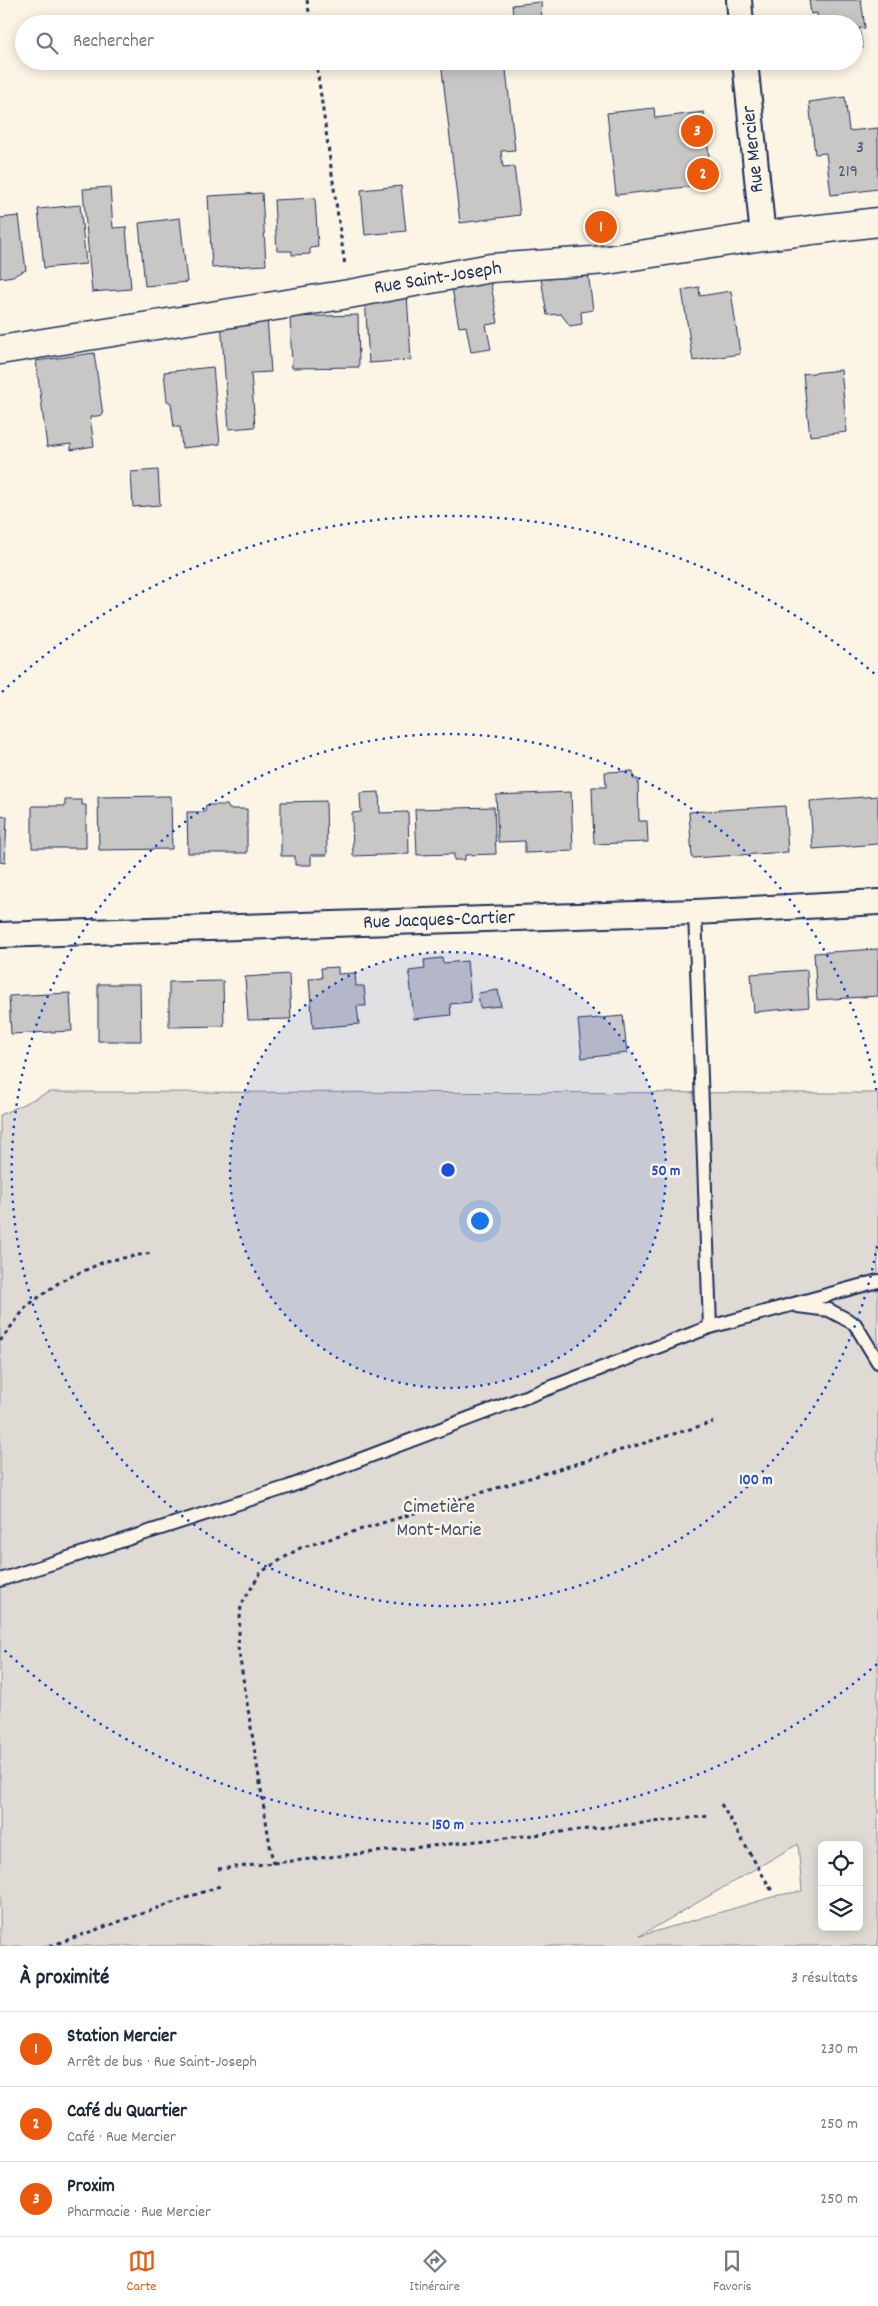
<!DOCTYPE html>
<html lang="fr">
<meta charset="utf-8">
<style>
:root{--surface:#fff;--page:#f2f2f3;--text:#1f2937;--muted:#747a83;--line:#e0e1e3;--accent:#ea580c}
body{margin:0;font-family:Dekko,sans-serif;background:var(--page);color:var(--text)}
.controls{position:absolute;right:15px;bottom:15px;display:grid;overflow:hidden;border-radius:8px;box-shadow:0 2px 12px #0003}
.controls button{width:45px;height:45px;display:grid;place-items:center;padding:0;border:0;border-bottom:1px solid var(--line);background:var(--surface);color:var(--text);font:25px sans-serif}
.you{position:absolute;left:479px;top:1220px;width:18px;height:18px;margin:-12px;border:4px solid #fff;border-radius:50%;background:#1a73e8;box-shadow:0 0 0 8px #1a73e833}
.badge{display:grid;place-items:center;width:32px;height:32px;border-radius:50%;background:var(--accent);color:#fff;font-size:16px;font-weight:700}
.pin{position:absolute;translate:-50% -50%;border:2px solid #fff;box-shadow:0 1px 5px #0006}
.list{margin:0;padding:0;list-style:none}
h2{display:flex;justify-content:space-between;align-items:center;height:65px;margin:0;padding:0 20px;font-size:21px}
h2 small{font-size:16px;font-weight:400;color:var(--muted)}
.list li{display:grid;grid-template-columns:32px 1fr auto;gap:15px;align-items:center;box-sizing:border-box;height:75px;padding:0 20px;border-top:1px solid var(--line)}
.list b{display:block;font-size:19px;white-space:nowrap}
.list p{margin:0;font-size:16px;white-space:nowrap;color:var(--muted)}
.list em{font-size:16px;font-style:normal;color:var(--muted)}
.icon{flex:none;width:28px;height:28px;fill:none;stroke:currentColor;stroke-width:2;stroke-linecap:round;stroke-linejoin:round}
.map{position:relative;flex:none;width:878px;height:1946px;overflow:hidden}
.search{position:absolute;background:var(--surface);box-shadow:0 2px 12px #0003;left:15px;right:15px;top:15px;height:55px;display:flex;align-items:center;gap:12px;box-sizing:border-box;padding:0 18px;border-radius:28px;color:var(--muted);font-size:19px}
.sheet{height:290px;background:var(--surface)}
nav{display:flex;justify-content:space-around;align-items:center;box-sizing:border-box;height:70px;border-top:1px solid var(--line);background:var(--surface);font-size:14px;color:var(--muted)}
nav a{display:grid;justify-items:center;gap:2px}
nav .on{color:var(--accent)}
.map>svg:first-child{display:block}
.green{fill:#dfdbd4;stroke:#7d8599;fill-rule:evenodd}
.building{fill:#c8c7c6;stroke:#1b2f5e}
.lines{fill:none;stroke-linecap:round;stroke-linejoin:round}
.service-casing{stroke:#1b2f5e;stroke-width:16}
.minor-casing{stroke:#1b2f5e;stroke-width:28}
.tertiary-casing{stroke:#1b2f5e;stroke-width:31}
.path{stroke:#1b2f5e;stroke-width:3;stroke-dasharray:4 4;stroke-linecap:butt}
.service{stroke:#fcf5e5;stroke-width:12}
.minor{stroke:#fcf5e5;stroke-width:24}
.tertiary{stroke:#fcf5e5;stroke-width:28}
.ring{fill:none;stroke:#1d4ed8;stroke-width:2.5;stroke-dasharray:2.5 5}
.labels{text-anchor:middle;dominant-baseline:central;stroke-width:5;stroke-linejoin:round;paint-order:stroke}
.number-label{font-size:18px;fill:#465578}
.street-label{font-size:20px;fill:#1b2f5e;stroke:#fcf5e5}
.park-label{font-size:20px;fill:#425176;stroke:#fcf5e5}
.centre{fill:#1d4ed8;stroke:#fcf5e5;stroke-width:2.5}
.ring-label{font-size:15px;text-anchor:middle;font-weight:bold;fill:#1d4ed8;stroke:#fcf5e5;stroke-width:5;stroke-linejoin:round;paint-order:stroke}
</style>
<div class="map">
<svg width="878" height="1946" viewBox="0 0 878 1946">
<rect width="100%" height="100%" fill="#fcf5e5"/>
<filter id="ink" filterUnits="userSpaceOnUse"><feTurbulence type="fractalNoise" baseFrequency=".02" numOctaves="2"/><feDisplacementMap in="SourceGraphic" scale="10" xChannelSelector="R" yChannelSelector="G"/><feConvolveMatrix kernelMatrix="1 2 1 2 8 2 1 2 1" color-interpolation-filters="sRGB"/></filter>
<g filter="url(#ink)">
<path class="green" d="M 49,1092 L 878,1093 L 878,1946 L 0,1946 L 0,1115 ZM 798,1844 L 802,1891 L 779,1895 L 640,1936 ZM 822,1845 L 859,1845 L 859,1927 L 822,1927 Z"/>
<g class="building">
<path d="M 809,0 L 861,0 L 865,28 L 859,28 L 863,48 L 854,50 L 854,24 L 818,24 L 817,13 L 811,14 Z"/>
<path d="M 541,2 L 542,24 L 514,24 L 512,5 Z"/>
<path d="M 441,61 L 505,61 L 515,150 L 501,151 L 503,167 L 514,166 L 520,215 L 460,223 Z"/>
<path d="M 845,97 L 849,131 L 878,128 L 878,189 L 831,195 L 826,153 L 815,154 L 809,102 Z"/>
<path d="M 654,108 L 655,118 L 704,112 L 712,184 L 616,195 L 607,113 Z"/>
<path d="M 401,186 L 406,231 L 365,235 L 361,190 Z"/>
<path d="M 110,187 L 113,228 L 126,227 L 131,289 L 92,292 L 83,189 Z"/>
<path d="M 262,193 L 266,265 L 212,268 L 208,196 Z"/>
<path d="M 315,198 L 318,247 L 310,248 L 310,254 L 292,255 L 292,251 L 277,251 L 274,200 Z"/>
<path d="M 80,205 L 86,264 L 44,268 L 38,209 Z"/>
<path d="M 19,216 L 26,270 L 13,276 L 0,278 L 0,218 Z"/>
<path d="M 180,218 L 187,282 L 145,286 L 139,223 Z"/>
<path d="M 587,265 L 593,310 L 581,312 L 582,324 L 570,326 L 561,314 L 547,315 L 540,272 Z"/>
<path d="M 488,269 L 498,323 L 486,325 L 491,349 L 471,352 L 466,326 L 459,327 L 450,277 Z"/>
<path d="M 699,287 L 700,296 L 731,291 L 740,354 L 693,361 L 682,290 Z"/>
<path d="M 407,294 L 411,360 L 369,363 L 365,297 Z"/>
<path d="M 358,315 L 359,367 L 292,368 L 290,317 Z"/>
<path d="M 267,317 L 271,372 L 251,373 L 255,427 L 229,429 L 221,321 Z"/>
<path d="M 94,353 L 103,415 L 90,417 L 94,446 L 71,450 L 71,444 L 47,447 L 36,361 Z"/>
<path d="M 213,367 L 220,444 L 182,448 L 180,427 L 174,427 L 171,403 L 167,401 L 164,372 Z"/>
<path d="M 841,370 L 847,432 L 810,436 L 803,374 Z"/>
<path d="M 158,470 L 160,505 L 133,507 L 131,472 Z"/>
<path d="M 633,771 L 633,779 L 638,779 L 639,821 L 647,821 L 648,842 L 594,844 L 592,787 L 606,787 L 605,772 Z"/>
<path d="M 379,792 L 380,813 L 408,812 L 409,854 L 353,856 L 352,813 L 361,812 L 360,793 Z"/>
<path d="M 571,792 L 573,851 L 525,853 L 525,841 L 498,842 L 496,795 Z"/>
<path d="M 171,796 L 172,849 L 99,850 L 98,797 Z"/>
<path d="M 878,796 L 878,844 L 813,849 L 810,801 Z"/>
<path d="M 65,800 L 82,800 L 82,805 L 86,805 L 86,848 L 32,848 L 32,806 L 65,806 Z"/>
<path d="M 326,801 L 327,855 L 311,855 L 311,865 L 295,865 L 295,856 L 281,856 L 281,802 Z"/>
<path d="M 206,805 L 227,805 L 229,809 L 247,809 L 247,853 L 188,853 L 187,812 L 205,812 Z"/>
<path d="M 785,806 L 788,852 L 692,858 L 689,812 Z"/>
<path d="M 494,807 L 496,854 L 465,855 L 465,860 L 454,860 L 454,854 L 417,855 L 415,809 Z"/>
<path d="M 0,816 L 7,817 L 5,863 L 0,862 Z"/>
<path d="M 878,949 L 878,996 L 817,1000 L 814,953 Z"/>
<path d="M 442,958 L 443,963 L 467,961 L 471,1002 L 450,1004 L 451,1015 L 414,1019 L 409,971 L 425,969 L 424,960 Z"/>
<path d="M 338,967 L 338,974 L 355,973 L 356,986 L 364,986 L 366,1006 L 357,1006 L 359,1024 L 313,1028 L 309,979 L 322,978 L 321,968 Z"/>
<path d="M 807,970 L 809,1007 L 754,1012 L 751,974 Z"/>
<path d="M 289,974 L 291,1019 L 248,1020 L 245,977 Z"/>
<path d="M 223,981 L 224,1026 L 169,1027 L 169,982 Z"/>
<path d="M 98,984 L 140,984 L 141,1041 L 98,1041 Z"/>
<path d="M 498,990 L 501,1006 L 480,1008 L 478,993 Z"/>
<path d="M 70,993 L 72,1031 L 11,1034 L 9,996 Z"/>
<path d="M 623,1016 L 627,1053 L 582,1058 L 578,1020 Z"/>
</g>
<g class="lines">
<defs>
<g id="service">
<path d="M 695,912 L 710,1327"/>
<path d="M 798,1306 L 829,1310 L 855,1324 L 878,1362"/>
<path d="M 0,1580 L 288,1487 L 710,1327 L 878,1281"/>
</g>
<g id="minor">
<path d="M 739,0 L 741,24"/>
<path d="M 745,61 L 763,236"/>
<path d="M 0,935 L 695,912 L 878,902"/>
</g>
<path id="tertiary" d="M 0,350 L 349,294 L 491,268 L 607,260 L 763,236 L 878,222"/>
</defs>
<use href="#service" class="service-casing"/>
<use href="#minor" class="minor-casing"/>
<use href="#tertiary" class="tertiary-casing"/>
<g class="path">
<path d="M 307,0 L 311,24"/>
<path d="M 316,61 L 345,266"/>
<path d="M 0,1341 L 27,1306 L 61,1281 L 106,1261 L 151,1253"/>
<path d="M 721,1804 L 772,1891"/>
<path d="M 273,1864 L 238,1647 L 241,1605 L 261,1572 L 300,1548 L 713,1422"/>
<path d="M 218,1869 L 709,1816"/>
<path d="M 50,1946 L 220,1886"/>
</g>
<use href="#service" class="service"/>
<use href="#minor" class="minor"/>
<use href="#tertiary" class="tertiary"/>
</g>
</g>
<circle cx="448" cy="1170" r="218" fill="#1d4ed8" fill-opacity=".12"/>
<g class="ring">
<circle cx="448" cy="1170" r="218"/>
<path d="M877 1246A436 436 0 1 1 877 1094"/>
<path d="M877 1664A654 654 0 0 1 2 1648M2 692A654 654 0 0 1 877 676"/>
</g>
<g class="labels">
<g class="number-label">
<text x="860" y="148">3</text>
<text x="848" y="172">219</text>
</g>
<g class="street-label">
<text transform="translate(754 149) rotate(-96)">Rue Mercier</text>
<text transform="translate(438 279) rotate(-9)">Rue Saint-Joseph</text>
<text transform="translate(439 921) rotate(-2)">Rue Jacques-Cartier</text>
</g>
<g class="park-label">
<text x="439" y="1508">Cimetière<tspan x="439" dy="23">Mont-Marie</tspan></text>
</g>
</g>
<circle cx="448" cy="1170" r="8" class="centre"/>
<g class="ring-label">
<text x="666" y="1175">50 m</text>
<text x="756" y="1484">100 m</text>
<text x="448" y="1829">150 m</text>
</g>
</svg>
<div class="controls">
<button><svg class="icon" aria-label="locate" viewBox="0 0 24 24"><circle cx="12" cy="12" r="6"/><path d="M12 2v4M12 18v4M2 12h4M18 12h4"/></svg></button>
<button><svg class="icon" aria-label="layers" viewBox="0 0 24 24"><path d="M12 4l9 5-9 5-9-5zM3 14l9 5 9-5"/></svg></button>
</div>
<div class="you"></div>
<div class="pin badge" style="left:601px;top:227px">1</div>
<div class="pin badge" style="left:703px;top:174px">2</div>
<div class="pin badge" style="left:697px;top:131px">3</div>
<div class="search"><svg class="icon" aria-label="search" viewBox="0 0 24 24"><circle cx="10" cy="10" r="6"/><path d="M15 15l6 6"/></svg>Rechercher</div>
</div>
<section class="sheet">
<h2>À proximité<small>3 résultats</small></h2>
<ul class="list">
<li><span class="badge">1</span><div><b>Station Mercier</b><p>Arrêt de bus · Rue Saint-Joseph</p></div><em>230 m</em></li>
<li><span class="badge">2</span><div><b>Café du Quartier</b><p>Café · Rue Mercier</p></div><em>250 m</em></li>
<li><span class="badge">3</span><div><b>Proxim</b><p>Pharmacie · Rue Mercier</p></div><em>250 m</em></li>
</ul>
</section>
<nav>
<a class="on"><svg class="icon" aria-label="map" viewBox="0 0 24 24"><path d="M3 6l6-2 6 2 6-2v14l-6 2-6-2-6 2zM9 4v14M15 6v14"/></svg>Carte</a>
<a><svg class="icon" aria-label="directions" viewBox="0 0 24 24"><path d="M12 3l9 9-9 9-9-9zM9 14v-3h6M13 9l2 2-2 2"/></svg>Itinéraire</a>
<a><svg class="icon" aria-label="saved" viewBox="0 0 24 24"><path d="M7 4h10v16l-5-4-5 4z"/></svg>Favoris</a>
</nav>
